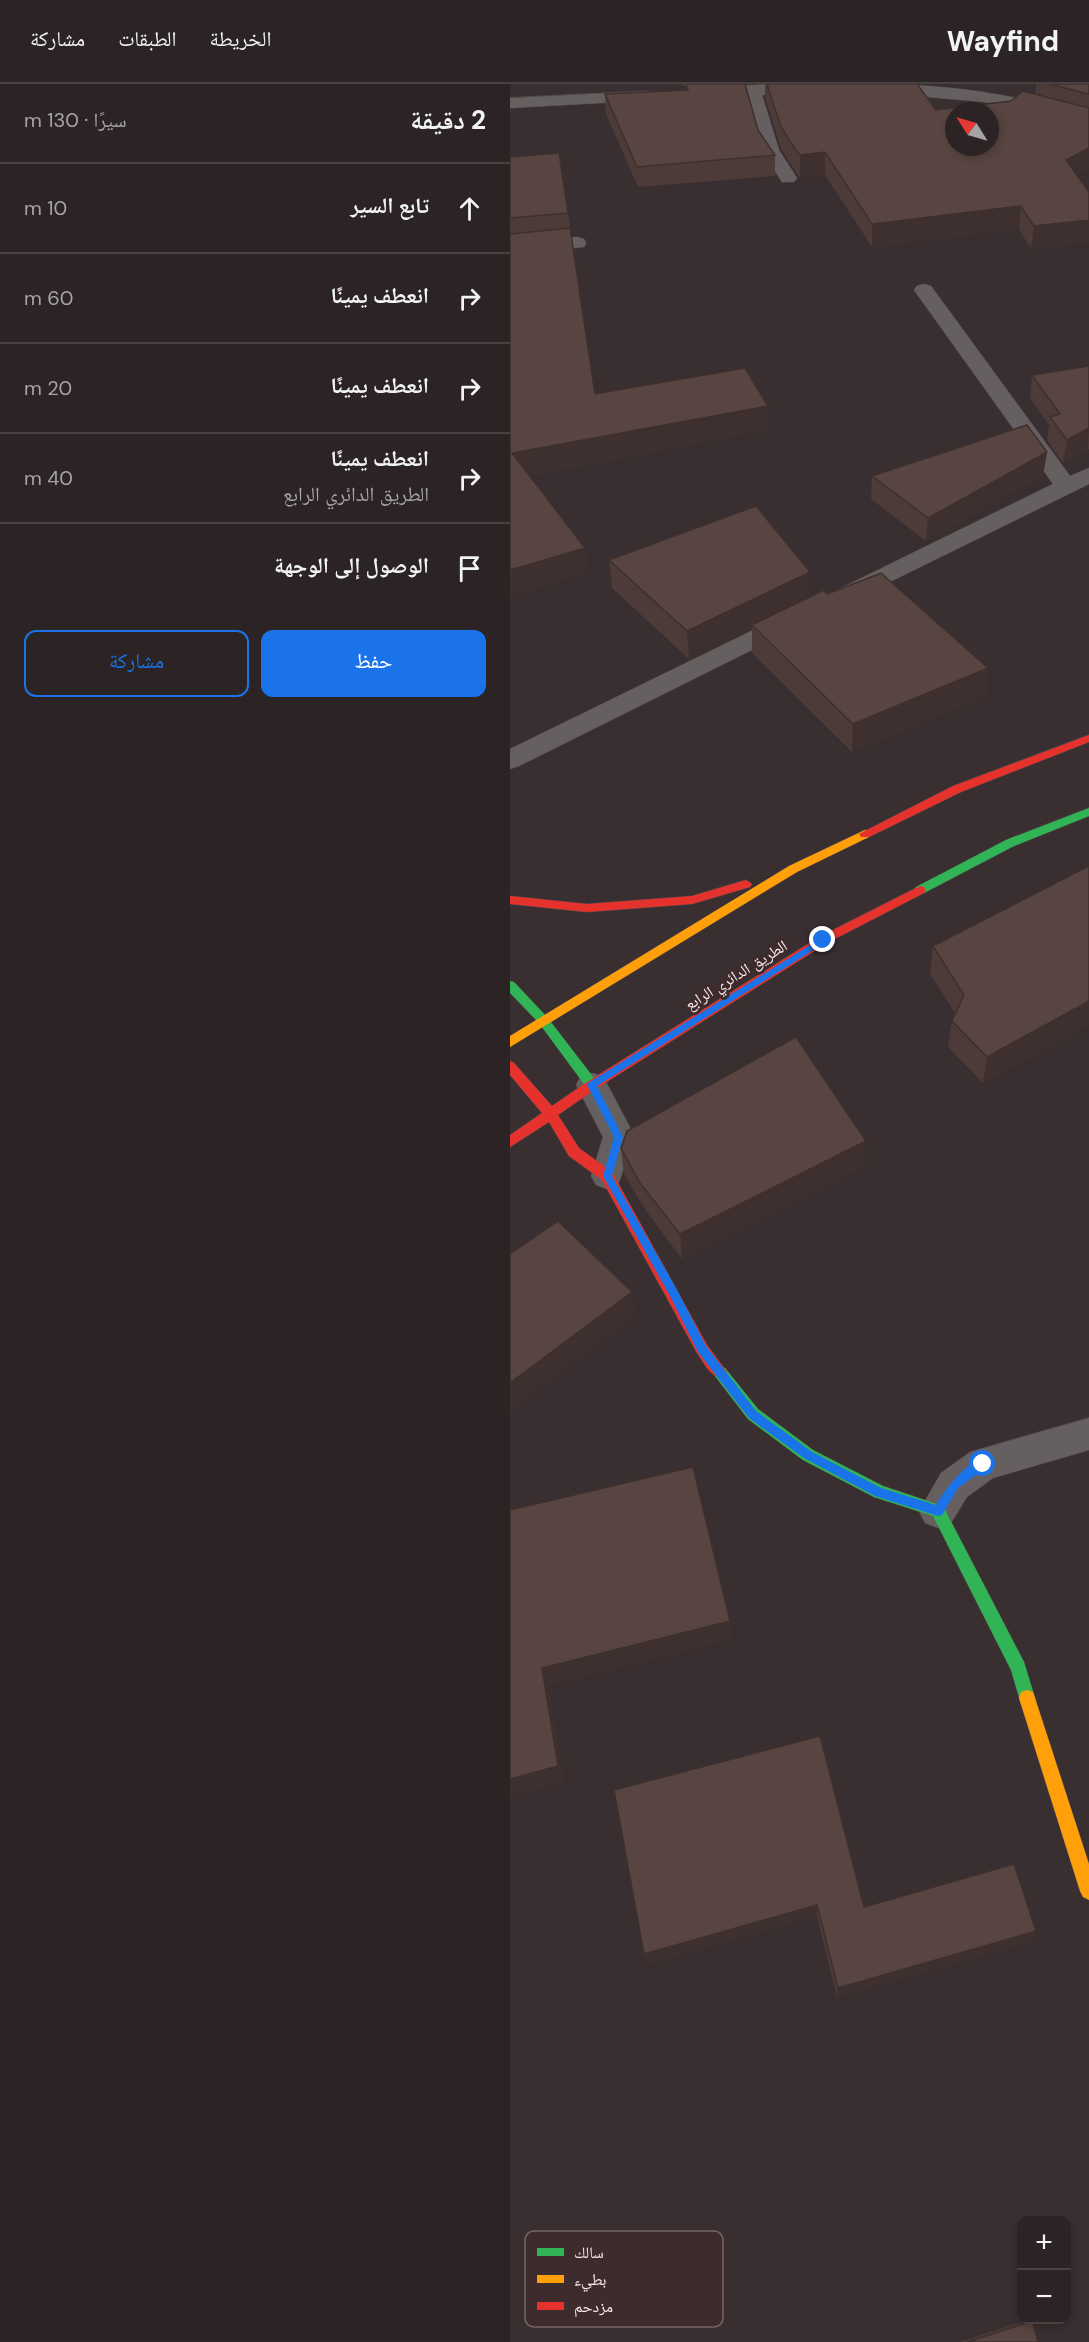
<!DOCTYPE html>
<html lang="ar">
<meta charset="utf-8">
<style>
:root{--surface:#2c2324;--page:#382f31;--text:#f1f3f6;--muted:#a6a4a6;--line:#484041;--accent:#1a73e8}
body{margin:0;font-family:"DM Sans","Noto Naskh Arabic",sans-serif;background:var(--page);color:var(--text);direction:rtl}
.controls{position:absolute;right:18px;bottom:18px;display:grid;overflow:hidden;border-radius:12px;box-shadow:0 3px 9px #0003}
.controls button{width:54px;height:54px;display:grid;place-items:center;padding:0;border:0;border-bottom:2px solid var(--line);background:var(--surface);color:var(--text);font:30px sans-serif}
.compass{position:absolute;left:435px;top:18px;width:54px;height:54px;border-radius:50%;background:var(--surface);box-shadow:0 3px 9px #0003;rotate:307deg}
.stop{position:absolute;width:18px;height:18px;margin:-14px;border:4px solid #1a73e8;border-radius:50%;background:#fff}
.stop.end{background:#1a73e8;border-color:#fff;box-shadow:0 2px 6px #0008}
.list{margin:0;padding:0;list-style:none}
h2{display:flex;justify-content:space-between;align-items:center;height:78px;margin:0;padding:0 24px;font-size:26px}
h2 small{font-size:20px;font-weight:400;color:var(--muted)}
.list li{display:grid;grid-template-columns:39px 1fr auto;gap:18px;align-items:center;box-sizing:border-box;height:90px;padding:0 24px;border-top:2px solid var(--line)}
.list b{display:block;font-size:22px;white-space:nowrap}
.list p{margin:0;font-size:20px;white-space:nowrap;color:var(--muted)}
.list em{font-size:20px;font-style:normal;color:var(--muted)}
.actions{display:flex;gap:12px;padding:18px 24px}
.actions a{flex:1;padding:14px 0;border:2px solid var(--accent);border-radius:12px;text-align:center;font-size:21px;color:var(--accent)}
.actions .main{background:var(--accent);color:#fff}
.icon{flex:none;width:33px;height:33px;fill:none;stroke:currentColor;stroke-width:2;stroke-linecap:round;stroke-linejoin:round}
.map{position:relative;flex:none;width:579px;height:2258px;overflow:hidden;direction:ltr}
header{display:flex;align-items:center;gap:36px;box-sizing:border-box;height:84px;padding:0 30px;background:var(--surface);border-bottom:2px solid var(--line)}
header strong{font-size:28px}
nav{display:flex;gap:33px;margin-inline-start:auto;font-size:21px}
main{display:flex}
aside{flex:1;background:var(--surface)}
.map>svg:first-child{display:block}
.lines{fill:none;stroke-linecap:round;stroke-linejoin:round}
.street-casing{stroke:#544b4c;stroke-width:1}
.fast-casing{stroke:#544b4c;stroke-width:1}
.slow-casing{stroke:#544b4c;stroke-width:1}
.jam-casing{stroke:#544b4c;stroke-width:1}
.street{fill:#665f5f;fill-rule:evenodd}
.fast{fill:#30b455;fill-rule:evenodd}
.slow{fill:#ff9f0a;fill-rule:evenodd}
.jam{fill:#e5322d;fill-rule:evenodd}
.wall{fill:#4c3b38}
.shaded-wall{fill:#3e302e}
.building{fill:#584541;stroke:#3e302e;stroke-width:1.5;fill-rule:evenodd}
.route{fill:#1a73e8}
.labels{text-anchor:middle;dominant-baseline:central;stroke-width:6;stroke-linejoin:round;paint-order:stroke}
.street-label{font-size:16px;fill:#f7ebeb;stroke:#3e2b2d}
.key{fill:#3e2b2d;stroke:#766566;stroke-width:1.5}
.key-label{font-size:16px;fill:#f7ebeb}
</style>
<header>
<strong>Wayfind</strong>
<nav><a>الخريطة</a><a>الطبقات</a><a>مشاركة</a></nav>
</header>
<main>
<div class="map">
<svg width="579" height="2258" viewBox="0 0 579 2258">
<rect width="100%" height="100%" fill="#3a2f30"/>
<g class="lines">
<defs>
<g id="street">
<path d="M 265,0 L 307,0 L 309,3 L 301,8 L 252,11 L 269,66 L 287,94 L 284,98 L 272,98 L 251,66 L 235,12 L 191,14 L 183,9 L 191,4 Z"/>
<path d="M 358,0 C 434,0 507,9 579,34 L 579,45 L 522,27 L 473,18 L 364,8 L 358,7 L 356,3 Z"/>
<path d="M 139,7 L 147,12 L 145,16 L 0,24 L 0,14 Z"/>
<path d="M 67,153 L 74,155 L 76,159 L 74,163 L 0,171 L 0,159 Z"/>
<path d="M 414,200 L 421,202 L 560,392 L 579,384 L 579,400 L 341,517 L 333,519 L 325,517 L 321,512 L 325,507 L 543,400 L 404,206 L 407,202 Z"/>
<path d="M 281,530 L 290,532 L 293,537 L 290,542 L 9,682 L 0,685 L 0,665 L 272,532 Z"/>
<path d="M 82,989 L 93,992 L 125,1053 L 108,1101 L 97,1105 L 86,1101 L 81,1092 L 93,1053 L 66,1001 L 71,992 Z"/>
<path d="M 579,1334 L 579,1366 L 483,1394 L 457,1413 L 441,1439 L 428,1444 L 415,1439 L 409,1427 L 431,1389 L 460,1368 Z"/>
</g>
<g id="fast">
<path d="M 579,724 L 579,732 L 504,762 L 414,809 L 406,809 L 404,806 L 406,803 L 496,756 Z"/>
<path d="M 0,897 L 4,898 L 37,933 L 87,998 L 88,1001 L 87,1004 L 77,1004 L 29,939 L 0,909 Z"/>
<path d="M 210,1282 L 215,1284 L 248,1325 L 303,1366 L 373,1402 L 433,1422 L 514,1578 L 525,1614 L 523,1620 L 517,1622 L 511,1620 L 501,1586 L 423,1432 L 364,1413 L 293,1376 L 238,1335 L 205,1292 L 203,1288 L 205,1284 Z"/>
</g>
<g id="slow">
<path d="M 355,746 L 359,747 L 359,753 L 287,788 L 0,963 L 0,952 L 279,782 Z"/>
<path d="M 517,1606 L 523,1608 L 525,1614 L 579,1780 L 579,1816 L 573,1813 L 570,1807 L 509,1614 L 511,1608 Z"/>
</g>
<g id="jam">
<path d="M 579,651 L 579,658 L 451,708 L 359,753 L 351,753 L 349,750 L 443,702 Z"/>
<path d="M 236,796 L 242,800 L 240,803 L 182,820 L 77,828 L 0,820 L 0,812 L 77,820 L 182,812 Z"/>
<path d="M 410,802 L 414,803 L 416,806 L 414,809 L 317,859 L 87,1004 L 48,1031 L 69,1064 L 102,1088 L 197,1261 L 217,1288 L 215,1292 C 202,1297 194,1279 187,1269 L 92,1096 L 59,1072 L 39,1038 L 0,1063 L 0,1051 L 32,1029 L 0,991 L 0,977 L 4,979 L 42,1022 L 77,998 L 309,853 Z"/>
</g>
</defs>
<use href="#street" class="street-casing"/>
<use href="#fast" class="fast-casing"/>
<use href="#slow" class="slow-casing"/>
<use href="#jam" class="jam-casing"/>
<use href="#street" class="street"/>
<use href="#fast" class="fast"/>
<use href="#slow" class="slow"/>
<use href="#jam" class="jam"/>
</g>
<g class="wall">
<path d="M 172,0 L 235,0 L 248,46 L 265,71 L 265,92 L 128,103 L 96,30 L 95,10 L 176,6 L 176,2 L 173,2 Z"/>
<path d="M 255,0 L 426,26 L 501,17 L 525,10 L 526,0 L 579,0 L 579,85 L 567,91 L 521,165 L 509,145 L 362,163 L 315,91 L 290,94 L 287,90 L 271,65 L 255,13 Z"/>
<path d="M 0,73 L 58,129 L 85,310 L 258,322 L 258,346 L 19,391 L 75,464 L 78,488 L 0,512 Z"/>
<path d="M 579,282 L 579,365 L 553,379 L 537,356 L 539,341 L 520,314 L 522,291 Z"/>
<path d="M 537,368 L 533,391 L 416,457 L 361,415 L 362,392 Z"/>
<path d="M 99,476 L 299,513 L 317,510 L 478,584 L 475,612 L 342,668 L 242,569 L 242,544 L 179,575 L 102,504 Z"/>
<path d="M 579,782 L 579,941 L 473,999 L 438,963 L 442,937 L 445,929 L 420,890 L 423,862 Z"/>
<path d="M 111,1064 L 354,1083 L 172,1175 L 134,1124 L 114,1090 Z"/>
<path d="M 104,1706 L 354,1823 L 519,1858 L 327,1913 L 307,1832 L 138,1880 L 134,1870 Z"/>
<path d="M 514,2237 L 522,2237 L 528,2258 L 450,2258 Z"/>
</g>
<g class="shaded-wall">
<path d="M 579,64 L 579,85 L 553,99 L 556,76 Z"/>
<path d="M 315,68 L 315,91 L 290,94 L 290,71 Z"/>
<path d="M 511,122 L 509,145 L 362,163 L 362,140 Z"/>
<path d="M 579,136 L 579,159 L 521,165 L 524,142 Z"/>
<path d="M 258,322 L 258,346 L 6,393 L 2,369 Z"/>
<path d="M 579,344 L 578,365 L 553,379 L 557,356 Z"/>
<path d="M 537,368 L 533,391 L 416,457 L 418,434 Z"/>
<path d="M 75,464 L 78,488 L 0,512 L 0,486 Z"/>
<path d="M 300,488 L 299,516 L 242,541 L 242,544 L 179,575 L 177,547 Z"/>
<path d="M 478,584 L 475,612 L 342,668 L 343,640 Z"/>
<path d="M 579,917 L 579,941 L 473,999 L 477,973 Z"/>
<path d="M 356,1057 L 354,1083 L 172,1175 L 170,1150 Z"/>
<path d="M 122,1208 L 126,1232 L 0,1327 L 0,1299 Z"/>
<path d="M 220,1537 L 221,1556 L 39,1602 L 55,1698 L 0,1712 L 0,1695 L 32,1584 Z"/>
<path d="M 307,1821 L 307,1832 L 138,1880 L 134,1870 Z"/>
<path d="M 526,1847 L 519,1858 L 327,1913 L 328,1904 Z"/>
</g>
<g class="building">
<path d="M 176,0 L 235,0 L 248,46 L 265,71 L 127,83 L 95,10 L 178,6 Z"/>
<path d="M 257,0 L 407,0 L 426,26 L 501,17 L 513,7 L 579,24 L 579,64 L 556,76 L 579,108 L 579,136 L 524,142 L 511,122 L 362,140 L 315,68 L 290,71 L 287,68 L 271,43 ZM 444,27 L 480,27 L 480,63 L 444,63 Z"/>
<path d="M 539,0 L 579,0 L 579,10 Z"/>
<path d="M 49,69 L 58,129 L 0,134 L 0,73 Z"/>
<path d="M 60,144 L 85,310 L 235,284 L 258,322 L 2,369 L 75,464 L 0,486 L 0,150 Z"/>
<path d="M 579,282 L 579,344 L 557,356 L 540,333 L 550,330 L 522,291 Z"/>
<path d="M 517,341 L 537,368 L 418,434 L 362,392 Z"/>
<path d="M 246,422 L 300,488 L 177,547 L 99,476 Z"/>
<path d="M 371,489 L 478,584 L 343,640 L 242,541 L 314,506 L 317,510 Z"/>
<path d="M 579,782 L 579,917 L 477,973 L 442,937 L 454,911 L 423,862 Z"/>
<path d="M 286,953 L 356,1057 L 170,1150 L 130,1099 L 111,1064 L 117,1047 Z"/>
<path d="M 48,1137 L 122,1208 L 0,1299 L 0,1170 Z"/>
<path d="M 183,1383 L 220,1537 L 32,1584 L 48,1682 L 0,1695 L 0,1426 Z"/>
<path d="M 310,1652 L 354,1823 L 504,1780 L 526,1847 L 328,1904 L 307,1821 L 134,1870 L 104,1706 Z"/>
<path d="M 522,2237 L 528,2258 L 458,2258 Z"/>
</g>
<path class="route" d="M 313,853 L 316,854 L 316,858 L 87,1002 L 113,1053 L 102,1092 L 167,1206 L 196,1262 L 246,1327 L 302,1368 L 371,1404 L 426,1421 C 434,1407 459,1372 477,1376 L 477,1383 L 448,1404 L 432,1431 L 428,1432 L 365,1412 L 294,1374 L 239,1334 L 188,1268 L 160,1212 L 93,1092 L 104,1053 L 77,1001 L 78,999 Z"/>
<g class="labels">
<g class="street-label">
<text transform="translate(226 891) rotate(-32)">الطريق الدائري الرابع</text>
</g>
</g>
<rect x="15" y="2147" width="198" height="96" rx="9" class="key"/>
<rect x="27" y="2164" width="27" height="8" fill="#30b455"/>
<rect x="27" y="2191" width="27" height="8" fill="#ff9f0a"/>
<rect x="27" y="2218" width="27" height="8" fill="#e5322d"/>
<g class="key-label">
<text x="64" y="2174">سالك</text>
<text x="64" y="2201">بطيء</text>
<text x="64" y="2228">مزدحم</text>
</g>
</svg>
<div class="controls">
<button>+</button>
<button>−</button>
</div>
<svg class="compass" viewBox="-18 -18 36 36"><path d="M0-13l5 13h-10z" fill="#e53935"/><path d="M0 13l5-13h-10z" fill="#a6a4a6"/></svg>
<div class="stop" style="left:473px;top:1380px"></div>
<div class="stop end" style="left:313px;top:856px"></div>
</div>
<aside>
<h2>2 دقيقة<small>سيرًا · 130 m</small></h2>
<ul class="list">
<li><svg class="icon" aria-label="ahead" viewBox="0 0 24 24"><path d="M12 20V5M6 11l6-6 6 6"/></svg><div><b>تابع السير</b></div><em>10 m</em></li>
<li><svg class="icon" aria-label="right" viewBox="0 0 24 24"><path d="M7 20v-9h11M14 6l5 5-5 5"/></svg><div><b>انعطف يمينًا</b></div><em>60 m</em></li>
<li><svg class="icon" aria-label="right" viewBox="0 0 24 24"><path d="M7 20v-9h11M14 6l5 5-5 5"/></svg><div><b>انعطف يمينًا</b></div><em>20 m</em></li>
<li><svg class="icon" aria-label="right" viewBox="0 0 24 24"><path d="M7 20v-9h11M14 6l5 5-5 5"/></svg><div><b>انعطف يمينًا</b><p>الطريق الدائري الرابع</p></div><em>40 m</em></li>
<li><svg class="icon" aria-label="arrive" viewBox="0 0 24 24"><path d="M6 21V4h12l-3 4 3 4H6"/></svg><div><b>الوصول إلى الوجهة</b></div></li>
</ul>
<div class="actions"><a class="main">حفظ</a><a>مشاركة</a></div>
</aside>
</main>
